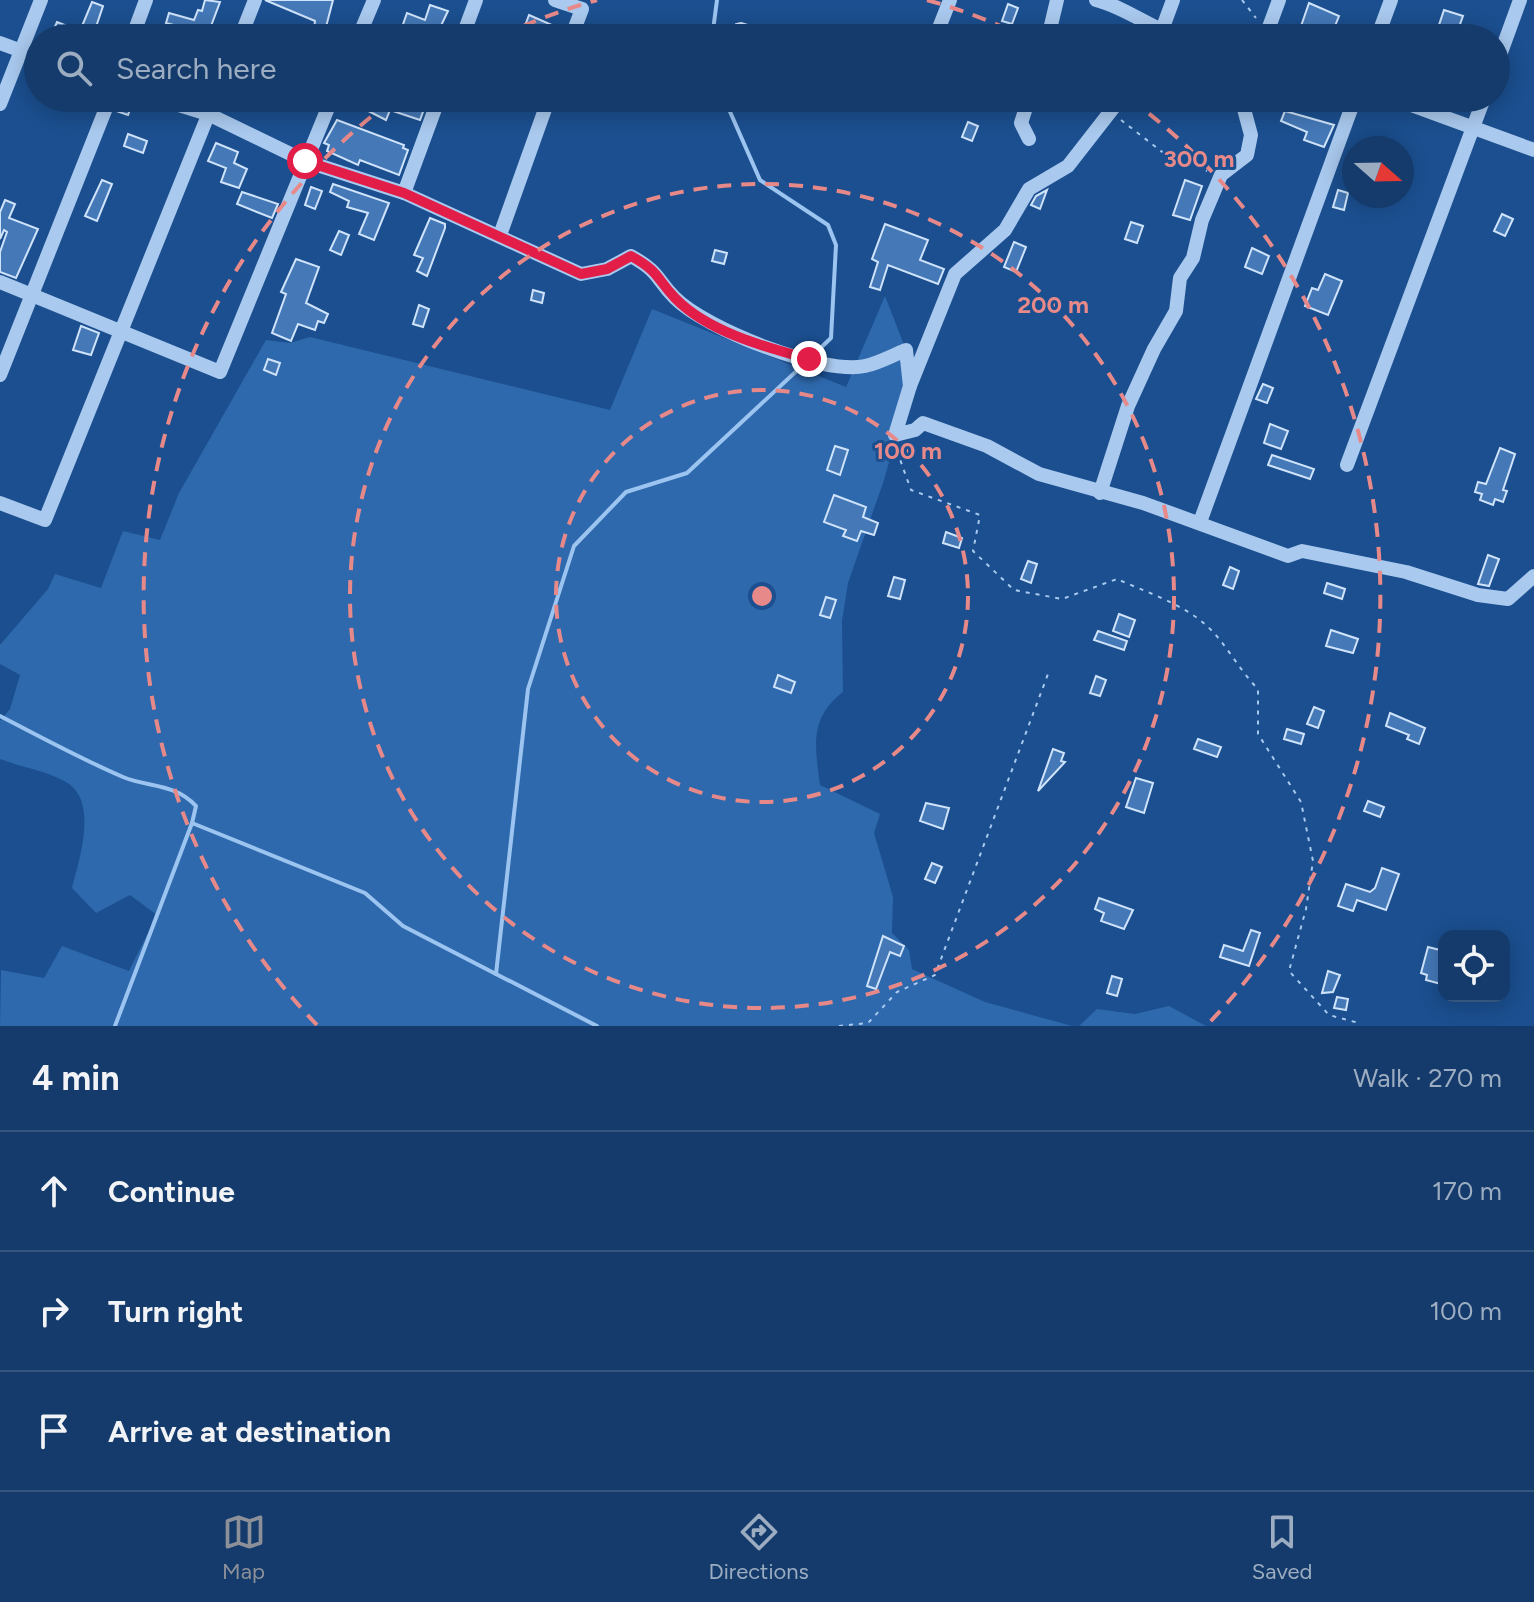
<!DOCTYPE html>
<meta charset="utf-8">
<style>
:root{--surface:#143b6b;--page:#1d4271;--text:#f1f3f6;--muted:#9dadc1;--line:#33557e;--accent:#8c9099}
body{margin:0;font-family:Figtree,sans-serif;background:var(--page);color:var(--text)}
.controls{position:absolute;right:24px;bottom:24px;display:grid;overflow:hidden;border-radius:16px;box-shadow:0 4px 20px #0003}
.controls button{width:72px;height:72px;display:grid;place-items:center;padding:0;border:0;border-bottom:2px solid var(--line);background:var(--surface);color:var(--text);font:40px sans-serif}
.compass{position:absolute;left:1342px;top:136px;width:72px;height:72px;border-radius:50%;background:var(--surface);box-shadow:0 4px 20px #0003;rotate:110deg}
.stop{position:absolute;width:24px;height:24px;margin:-18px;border:6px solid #e11d48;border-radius:50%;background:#fff}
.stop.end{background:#e11d48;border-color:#fff;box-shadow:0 2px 8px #0008}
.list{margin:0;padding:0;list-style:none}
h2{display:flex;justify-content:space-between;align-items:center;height:104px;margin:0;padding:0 32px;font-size:34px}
h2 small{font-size:26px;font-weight:400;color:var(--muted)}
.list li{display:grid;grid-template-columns:52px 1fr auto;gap:24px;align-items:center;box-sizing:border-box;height:120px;padding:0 32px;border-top:2px solid var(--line)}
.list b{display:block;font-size:30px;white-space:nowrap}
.list em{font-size:26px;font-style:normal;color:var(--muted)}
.icon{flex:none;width:44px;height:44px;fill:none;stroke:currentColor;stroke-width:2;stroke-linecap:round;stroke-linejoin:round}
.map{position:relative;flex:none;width:1534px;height:1026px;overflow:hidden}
.search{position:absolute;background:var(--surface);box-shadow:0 4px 20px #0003;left:24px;right:24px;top:24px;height:88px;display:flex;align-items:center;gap:20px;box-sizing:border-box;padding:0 28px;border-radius:44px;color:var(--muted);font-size:30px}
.sheet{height:464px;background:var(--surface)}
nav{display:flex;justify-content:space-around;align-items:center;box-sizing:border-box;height:112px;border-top:2px solid var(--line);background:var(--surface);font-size:22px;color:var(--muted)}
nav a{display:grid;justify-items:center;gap:4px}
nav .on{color:var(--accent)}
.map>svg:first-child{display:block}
.green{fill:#2e69ad}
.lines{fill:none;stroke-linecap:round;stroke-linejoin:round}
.stream{stroke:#9cc4f0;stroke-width:4}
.building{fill:#4478b7;stroke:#cfe3fa;stroke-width:2}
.path{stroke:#a9c9ee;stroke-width:2;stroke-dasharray:4 6;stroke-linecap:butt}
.minor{stroke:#a9c9ee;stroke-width:14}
.route{stroke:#e11d48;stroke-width:10}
.ring{fill:none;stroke:#e88989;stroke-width:4;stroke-dasharray:14 10}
.centre{fill:#e88989;stroke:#1b4f8f;stroke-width:4}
.ring-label{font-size:24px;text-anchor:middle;font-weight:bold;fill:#e88989;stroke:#1b4f8f;stroke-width:6;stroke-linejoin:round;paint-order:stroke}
</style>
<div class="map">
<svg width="1534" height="1026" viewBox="0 0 1534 1026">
<rect width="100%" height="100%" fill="#1b4f8f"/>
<g class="green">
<path d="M 885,296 L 906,350 L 910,386 L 884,480 L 848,583 L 842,621 L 843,692 C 809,718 815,746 820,785 L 880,814 L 874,833 L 893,897 L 892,933 L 909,950 L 912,969 L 985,1002 L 1072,1026 L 0,1026 L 1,970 L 44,978 L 62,946 L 129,971 L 157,915 L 130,895 L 96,913 L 72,888 C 79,860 99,801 66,782 C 47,771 21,767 0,759 L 0,721 L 10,709 L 20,675 L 0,664 L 0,645 L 48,589 L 55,574 L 101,588 L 123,531 L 160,540 L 179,493 L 266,340 L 290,343 L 310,337 L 610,410 L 652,309 L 846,387 Z"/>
<path d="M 1169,1006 L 1206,1026 L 1079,1026 L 1097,1009 L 1135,1014 Z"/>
</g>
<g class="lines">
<g class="stream">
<path d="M 712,38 L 717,0"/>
<path d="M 724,98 L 760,180 L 828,225 L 836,245 L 831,338 L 810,358"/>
<path d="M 0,716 C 41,737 81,759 123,777 C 150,788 174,783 196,806 L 192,823"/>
<path d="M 496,974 L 528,689 L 574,546 L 626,492 L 687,473 L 804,364"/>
<path d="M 115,1026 L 192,823 L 365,893 L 403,926 L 597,1026"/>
</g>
</g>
<g class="building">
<path d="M 205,0 L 220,2 L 208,34 L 166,23 L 169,13 L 194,20 L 198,10 L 202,11 Z"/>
<path d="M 265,0 L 333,0 L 326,27 L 350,31 L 348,38 L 313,38 L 315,21 Z"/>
<path d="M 92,2 L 103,6 L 96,27 L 122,38 L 50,38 L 57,22 L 80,31 Z"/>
<path d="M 1309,3 L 1339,16 L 1331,36 L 1300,29 Z"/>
<path d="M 1008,4 L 1018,8 L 1012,24 L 1002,21 Z"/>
<path d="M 430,5 L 448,11 L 438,32 L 425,28 L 421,38 L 401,30 L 407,13 L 425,20 Z"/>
<path d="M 1444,10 L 1463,16 L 1459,27 L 1453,25 L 1451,30 L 1439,25 Z"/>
<path d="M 529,15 L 561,29 L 558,38 L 540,38 L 523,31 Z"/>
<path d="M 741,23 L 754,27 L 751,38 L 731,38 L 736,24 Z"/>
<path d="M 343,98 L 419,98 L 427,101 L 420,120 L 390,110 L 386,120 Z"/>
<path d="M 120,100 L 132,104 L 128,115 L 116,111 Z"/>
<path d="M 1285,111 L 1334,125 L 1324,147 L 1304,140 L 1307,132 L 1281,121 Z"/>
<path d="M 337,120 L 404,145 L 403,148 L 408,150 L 399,175 L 360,160 L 358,165 L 327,151 L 329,145 L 324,143 Z"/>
<path d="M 968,122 L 978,126 L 972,141 L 962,137 Z"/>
<path d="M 128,134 L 147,141 L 143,153 L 124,146 Z"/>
<path d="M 216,143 L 238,152 L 234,163 L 247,169 L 239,188 L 221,182 L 226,168 L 208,161 Z"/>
<path d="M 102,180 L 112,184 L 97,221 L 85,216 Z"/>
<path d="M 1185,180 L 1202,186 L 1190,220 L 1173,215 Z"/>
<path d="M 333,184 L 389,203 L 374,240 L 359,234 L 368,213 L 347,207 L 349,201 L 330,192 Z"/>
<path d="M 311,187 L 322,191 L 315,209 L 305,205 Z"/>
<path d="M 1047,190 L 1040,209 L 1031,205 L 1036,196 Z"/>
<path d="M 1338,190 L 1348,193 L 1344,210 L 1333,207 Z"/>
<path d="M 242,192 L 278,204 L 272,218 L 237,204 Z"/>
<path d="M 5,200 L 15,204 L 9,218 L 38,229 L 16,278 L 0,272 L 0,252 L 7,232 L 4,230 L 0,239 L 0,212 Z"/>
<path d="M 1502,214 L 1513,219 L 1505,236 L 1494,231 Z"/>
<path d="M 430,218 L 445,224 L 445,228 L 427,276 L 417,271 L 423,258 L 414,255 Z"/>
<path d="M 1131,222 L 1143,226 L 1137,243 L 1125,239 Z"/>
<path d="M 885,224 L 928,240 L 920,260 L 944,269 L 938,284 L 888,265 L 880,290 L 870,287 L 878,262 L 872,259 Z"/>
<path d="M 339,231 L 349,235 L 341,255 L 330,250 Z"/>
<path d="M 1014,242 L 1026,247 L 1016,272 L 1004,267 Z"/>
<path d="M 1252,248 L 1269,256 L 1262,274 L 1245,267 Z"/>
<path d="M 715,250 L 727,253 L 724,264 L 712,261 Z"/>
<path d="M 296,259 L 319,267 L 306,303 L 328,314 L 324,323 L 318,321 L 315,330 L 298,324 L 291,341 L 272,333 L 286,294 L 281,292 Z"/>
<path d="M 1325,274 L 1342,281 L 1328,315 L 1305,306 L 1312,288 L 1318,290 Z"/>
<path d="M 533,290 L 544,293 L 542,303 L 531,300 Z"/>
<path d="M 419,305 L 429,309 L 423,327 L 413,324 Z"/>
<path d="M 81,326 L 99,333 L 91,355 L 73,350 Z"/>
<path d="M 268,359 L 280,363 L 276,375 L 264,370 Z"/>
<path d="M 1263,384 L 1273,388 L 1267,403 L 1256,399 Z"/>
<path d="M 1270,424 L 1288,431 L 1281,449 L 1264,443 Z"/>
<path d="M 835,446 L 848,450 L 840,475 L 827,470 Z"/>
<path d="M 1500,448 L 1515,454 L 1503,490 L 1507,491 L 1503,502 L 1495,499 L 1493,505 L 1480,500 L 1482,494 L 1475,492 L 1478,482 L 1486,484 Z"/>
<path d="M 1272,455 L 1314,469 L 1310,479 L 1268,465 Z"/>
<path d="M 834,495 L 866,507 L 863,517 L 878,523 L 874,535 L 861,531 L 857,541 L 843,536 L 846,530 L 824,522 Z"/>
<path d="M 946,532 L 962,538 L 959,548 L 943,543 Z"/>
<path d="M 1488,555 L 1499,559 L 1489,586 L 1478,584 Z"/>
<path d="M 1028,561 L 1037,564 L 1031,583 L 1021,579 Z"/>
<path d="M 1230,567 L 1239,571 L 1233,589 L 1223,585 Z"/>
<path d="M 894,577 L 905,580 L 900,599 L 888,596 Z"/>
<path d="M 1327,583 L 1345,589 L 1342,599 L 1324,593 Z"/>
<path d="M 826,597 L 836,600 L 830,618 L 820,615 Z"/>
<path d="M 1119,614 L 1135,620 L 1129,637 L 1113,631 Z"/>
<path d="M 1331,630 L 1358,639 L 1353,653 L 1326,646 Z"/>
<path d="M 1098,631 L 1127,641 L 1124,650 L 1094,640 Z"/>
<path d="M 778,675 L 795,682 L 791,693 L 774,687 Z"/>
<path d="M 1096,676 L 1106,680 L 1100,696 L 1090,693 Z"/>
<path d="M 1314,707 L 1324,711 L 1318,728 L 1307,724 Z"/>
<path d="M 1390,713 L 1425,728 L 1419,744 L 1407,739 L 1409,735 L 1386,726 Z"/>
<path d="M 1287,729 L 1304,734 L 1301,744 L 1284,739 Z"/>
<path d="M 1198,739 L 1221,747 L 1217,757 L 1194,749 Z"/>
<path d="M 1053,749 L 1064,753 L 1061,761 L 1065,762 L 1038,791 Z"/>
<path d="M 1136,778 L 1153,783 L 1144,813 L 1126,807 Z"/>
<path d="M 1368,801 L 1384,807 L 1380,817 L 1364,811 Z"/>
<path d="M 926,803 L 949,808 L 943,829 L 920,821 Z"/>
<path d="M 932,863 L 942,867 L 935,883 L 925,879 Z"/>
<path d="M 1382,868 L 1399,874 L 1386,910 L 1357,900 L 1353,911 L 1338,906 L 1346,884 L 1370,892 L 1375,888 Z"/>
<path d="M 1099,898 L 1133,910 L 1124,929 L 1101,921 L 1104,913 L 1095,909 Z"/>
<path d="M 1251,930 L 1260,933 L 1249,966 L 1220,957 L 1224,945 L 1243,951 Z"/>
<path d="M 883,936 L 904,946 L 900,956 L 890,952 L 876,989 L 867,986 Z"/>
<path d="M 1428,947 L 1444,951 L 1441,984 L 1426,980 L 1427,975 L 1421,973 Z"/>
<path d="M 1328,971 L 1340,975 L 1333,992 L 1322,993 Z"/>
<path d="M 1112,976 L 1122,979 L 1117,996 L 1107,993 Z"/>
<path d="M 1337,997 L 1348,999 L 1346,1010 L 1334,1008 Z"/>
</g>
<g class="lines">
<g class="path">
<path d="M 1242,0 L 1256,18"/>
<path d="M 1121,120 L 1170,158 L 1207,171"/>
<path d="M 897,451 L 911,490 L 980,515 L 973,551 L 1014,590 L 1062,599 L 1117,579 C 1146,592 1183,604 1207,626 C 1225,642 1239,670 1258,689 L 1258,734 L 1301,802 L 1313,861 L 1306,909 L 1289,971 L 1329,1015 L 1355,1022 L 1357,1026"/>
<path d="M 839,1026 L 868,1023 L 897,992 L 935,975 L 1048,674"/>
</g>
<g class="minor">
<path d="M 555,0 L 582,9 L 571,38"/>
<path d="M 1096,0 C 1127,8 1150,28 1181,38"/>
<path d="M 132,38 L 146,0"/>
<path d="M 240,38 L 255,0"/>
<path d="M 358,38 L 374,0"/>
<path d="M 462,38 L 476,0"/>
<path d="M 935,38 L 950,0"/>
<path d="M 1048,38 L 1057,0"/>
<path d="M 1159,38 L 1173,0"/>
<path d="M 1265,38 L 1279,0"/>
<path d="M 1377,38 L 1391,0"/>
<path d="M 0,43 L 38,57"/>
<path d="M 1496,66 L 1520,0"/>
<path d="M 156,98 L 208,114 L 305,161 L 404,193 L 581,274 L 607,269 L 631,256 C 661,273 655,278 675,298 C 706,329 822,375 865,366 C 879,363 893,355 906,350 L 910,386 L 895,435 L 915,430 L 923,423 L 987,446 L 1039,474 L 1143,503 L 1288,556 L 1302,551 L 1406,572 L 1478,595 L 1508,599 L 1534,576"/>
<path d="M 1029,98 L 1021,123 L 1029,139"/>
<path d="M 1392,98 L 1534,150"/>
<path d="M 0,104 L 41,0"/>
<path d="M 404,193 L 439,98"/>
<path d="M 500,235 L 549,98"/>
<path d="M 0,282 L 220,372 L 332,98"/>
<path d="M 0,375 L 110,98"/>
<path d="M 910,386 L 955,274 L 1005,230 L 1029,189 L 1068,166 L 1121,98"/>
<path d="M 1347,465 L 1484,98"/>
<path d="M 1100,493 L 1128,406 L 1154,349 L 1176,311 L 1180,278 L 1193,258 L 1202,220 L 1221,175 L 1247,155 L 1251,135 L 1241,98"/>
<path d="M 0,503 L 45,520 L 215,98"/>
<path d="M 1200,522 L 1355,98"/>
</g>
</g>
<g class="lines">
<path class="route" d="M 305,161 L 404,193 L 581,274 L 607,269 L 631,256 C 661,273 655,277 675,298 C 708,332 765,347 809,359"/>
</g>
<g class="ring">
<circle cx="762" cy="596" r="206"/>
<circle cx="762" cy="596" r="412"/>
<path d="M317 1025A618 618 0 0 1 394 99M501 36A618 618 0 0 1 597 0M927 0A618 618 0 0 1 1023 36M1130 99A618 618 0 0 1 1207 1025"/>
</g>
<circle cx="762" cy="596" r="12" class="centre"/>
<g class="ring-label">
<text x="1199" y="167">300 m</text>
<text x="1053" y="313">200 m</text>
<text x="908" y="459">100 m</text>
</g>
</svg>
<div class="controls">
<button><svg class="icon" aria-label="locate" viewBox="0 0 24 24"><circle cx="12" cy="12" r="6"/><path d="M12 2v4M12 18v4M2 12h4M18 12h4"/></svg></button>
</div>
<svg class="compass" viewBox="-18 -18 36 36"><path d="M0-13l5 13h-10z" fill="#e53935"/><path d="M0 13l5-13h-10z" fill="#9dadc1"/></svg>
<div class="stop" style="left:305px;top:161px"></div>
<div class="stop end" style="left:809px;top:359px"></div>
<div class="search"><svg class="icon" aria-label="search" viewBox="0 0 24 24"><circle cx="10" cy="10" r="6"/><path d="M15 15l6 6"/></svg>Search here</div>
</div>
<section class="sheet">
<h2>4 min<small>Walk · 270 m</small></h2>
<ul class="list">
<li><svg class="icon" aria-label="ahead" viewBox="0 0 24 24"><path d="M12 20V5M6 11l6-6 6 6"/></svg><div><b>Continue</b></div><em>170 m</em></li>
<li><svg class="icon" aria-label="right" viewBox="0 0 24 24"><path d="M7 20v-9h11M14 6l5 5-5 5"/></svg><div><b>Turn right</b></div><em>100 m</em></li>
<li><svg class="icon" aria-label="arrive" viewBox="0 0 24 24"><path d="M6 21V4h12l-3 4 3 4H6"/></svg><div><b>Arrive at destination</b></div></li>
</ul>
</section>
<nav>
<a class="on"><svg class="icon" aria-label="map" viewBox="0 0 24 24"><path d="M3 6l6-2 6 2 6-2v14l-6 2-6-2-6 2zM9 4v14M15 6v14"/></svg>Map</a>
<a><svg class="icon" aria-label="directions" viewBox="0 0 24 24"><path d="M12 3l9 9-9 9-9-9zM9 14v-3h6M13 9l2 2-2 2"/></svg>Directions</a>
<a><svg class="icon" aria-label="saved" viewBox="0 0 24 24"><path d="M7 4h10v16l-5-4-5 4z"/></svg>Saved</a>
</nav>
